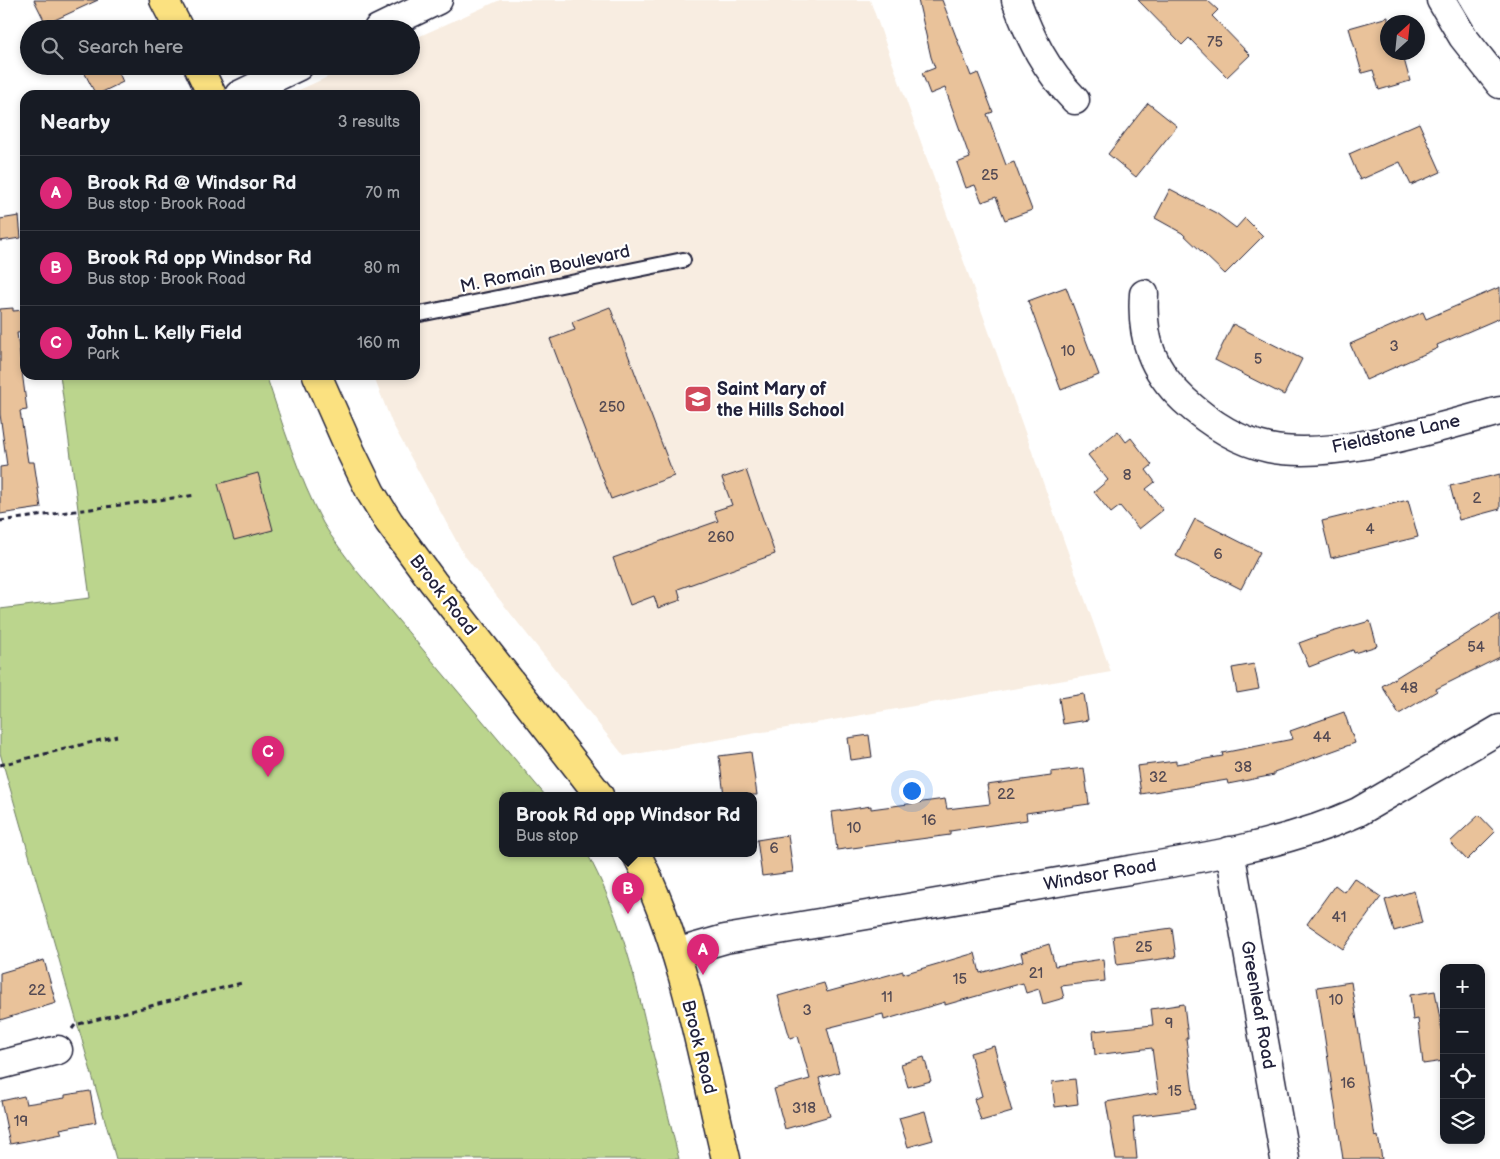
<!DOCTYPE html>
<meta charset="utf-8">
<style>
:root{--surface:#171b24;--page:#20242c;--text:#f1f3f6;--muted:#9ea1a6;--line:#363941;--accent:#db2777}
body{margin:0;font-family:"Balsamiq Sans",sans-serif;background:var(--page);color:var(--text)}
.controls{position:absolute;right:15px;bottom:15px;display:grid;overflow:hidden;border-radius:10px;box-shadow:0 2px 8px #0003}
.controls button{width:45px;height:45px;display:grid;place-items:center;padding:0;border:0;border-bottom:1px solid var(--line);background:var(--surface);color:var(--text);font:25px sans-serif}
.compass{position:absolute;left:1380px;top:15px;width:45px;height:45px;border-radius:50%;background:var(--surface);box-shadow:0 2px 8px #0003;rotate:27deg}
.you{position:absolute;left:911px;top:790px;width:18px;height:18px;margin:-12px;border:4px solid #fff;border-radius:50%;background:#1a73e8;box-shadow:0 0 0 8px #1a73e833}
.badge{display:grid;place-items:center;width:32px;height:32px;border-radius:50%;background:var(--accent);color:#fff;font-size:16px;font-weight:700}
.pin{position:absolute;translate:-50% -41px;filter:drop-shadow(0 1px 2px #0008)}
.pin::after{content:'';position:absolute;top:26px;width:18px;height:15px;background:inherit;clip-path:polygon(0 0,100% 0,50% 100%)}
.popup{position:absolute;left:499px;top:792px;width:258px;height:65px;box-sizing:border-box;display:grid;place-content:center;border-radius:10px;background:var(--surface);filter:drop-shadow(0 1px 4px #0005);font-size:16px;white-space:nowrap;color:var(--muted)}
.popup b{font-size:19px;color:var(--text)}
.popup::after{content:'';position:absolute;left:50%;top:100%;margin-left:-10px;border:10px solid transparent;border-top-color:var(--surface)}
.list{margin:0;padding:0;list-style:none}
h2{display:flex;justify-content:space-between;align-items:center;height:65px;margin:0;padding:0 20px;font-size:21px}
h2 small{font-size:16px;font-weight:400;color:var(--muted)}
.list li{display:grid;grid-template-columns:32px 1fr auto;gap:15px;align-items:center;box-sizing:border-box;height:75px;padding:0 20px;border-top:1px solid var(--line)}
.list b{display:block;font-size:19px;white-space:nowrap}
.list p{margin:0;font-size:16px;white-space:nowrap;color:var(--muted)}
.list em{font-size:16px;font-style:normal;color:var(--muted)}
.icon{flex:none;width:28px;height:28px;fill:none;stroke:currentColor;stroke-width:2;stroke-linecap:round;stroke-linejoin:round}
.map{position:relative;flex:none;width:1500px;height:1159px;overflow:hidden}
.search{position:absolute;background:var(--surface);box-shadow:0 2px 8px #0003;left:20px;top:20px;width:400px;height:55px;display:flex;align-items:center;gap:12px;box-sizing:border-box;padding:0 18px;border-radius:28px;color:var(--muted);font-size:19px}
.panel{position:absolute;background:var(--surface);box-shadow:0 2px 8px #0003;left:20px;top:90px;width:400px;height:290px;border-radius:15px}
.map>svg:first-child{display:block}
.built{fill:#f8ede1}
.green{fill:#bbd58d;stroke:#6e7c64}
.building{fill:#e9c29a;stroke:#22223b}
.lines{fill:none;stroke-linecap:round;stroke-linejoin:round}
.lane-casing{stroke:#22223b;stroke-width:18}
.street-casing{stroke:#22223b;stroke-width:31}
.primary-casing{stroke:#22223b;stroke-width:31}
.path{stroke:#22223b;stroke-width:3;stroke-dasharray:5 4;stroke-linecap:butt}
.lane{stroke:#fff;stroke-width:14}
.street{stroke:#fff;stroke-width:28}
.primary{stroke:#fbe180;stroke-width:28}
.labels{text-anchor:middle;dominant-baseline:central;stroke-width:4.5;stroke-linejoin:round;paint-order:stroke}
.number-label{font-size:15px;fill:#544a53}
.street-label{font-size:18px;fill:#22223b;stroke:#fff}
.poi-label{font-size:18px;font-weight:bold;fill:#22223b;stroke:#fff;text-anchor:start}
</style>
<div class="map">
<svg width="1500" height="1159" viewBox="0 0 1500 1159">
<rect width="100%" height="100%" fill="#fff"/>
<filter id="ink" filterUnits="userSpaceOnUse"><feTurbulence type="fractalNoise" baseFrequency=".02" numOctaves="2"/><feDisplacementMap in="SourceGraphic" scale="10" xChannelSelector="R" yChannelSelector="G"/><feConvolveMatrix kernelMatrix="1 2 1 2 8 2 1 2 1" color-interpolation-filters="sRGB"/></filter>
<g filter="url(#ink)">
<path class="built" d="M 500,0 L 870,0 L 1111,672 L 624,756 L 464,555 L 392,423 L 373,375 L 415,375 L 415,95 L 288,95 L 352,66 L 411,66 L 411,40 Z"/>
<path class="green" d="M 60,375 L 266,375 C 283,425 298,476 323,523 C 333,540 345,555 356,570 L 545,795 L 503,795 L 503,853 L 587,853 C 617,908 633,968 647,1029 C 658,1072 668,1116 679,1159 L 116,1159 L 0,753 L 0,609 L 90,598 Z"/>
<g class="building">
<path d="M 34,0 L 98,0 L 46,24 Z"/>
<path d="M 918,0 L 942,0 L 971,76 L 978,73 L 993,112 L 987,114 L 1006,165 L 1014,162 L 1032,210 L 1005,220 L 996,197 L 982,202 L 975,185 L 966,188 L 957,163 L 970,158 L 945,88 L 930,94 L 922,73 L 935,68 L 931,57 Z"/>
<path d="M 1138,0 L 1207,0 L 1218,10 L 1212,16 L 1250,55 L 1227,77 L 1189,38 L 1182,45 Z"/>
<path d="M 1388,17 L 1388,52 L 1402,52 L 1410,81 L 1379,90 L 1373,70 L 1362,73 L 1349,28 Z"/>
<path d="M 81,66 L 116,66 L 123,82 L 96,95 Z"/>
<path d="M 1148,103 L 1177,126 L 1136,177 L 1108,154 Z"/>
<path d="M 1419,123 L 1441,172 L 1411,185 L 1400,162 L 1360,180 L 1349,154 Z"/>
<path d="M 1170,189 L 1216,213 L 1236,228 L 1245,218 L 1263,236 L 1225,274 L 1182,233 L 1155,218 Z"/>
<path d="M 19,216 L 21,238 L 0,241 L 0,219 Z"/>
<path d="M 1066,287 L 1099,375 L 1061,390 L 1028,301 Z"/>
<path d="M 1500,287 L 1500,318 L 1437,345 L 1438,348 L 1366,380 L 1350,344 L 1423,312 L 1426,319 Z"/>
<path d="M 610,307 L 674,476 L 611,499 L 550,339 L 575,330 L 572,322 Z"/>
<path d="M 13,308 L 13,311 L 25,310 L 25,332 L 17,333 L 27,410 L 20,411 L 28,462 L 34,462 L 41,508 L 0,514 L 0,467 L 7,466 L 0,414 L 0,309 Z"/>
<path d="M 1233,324 L 1302,359 L 1284,395 L 1215,360 Z"/>
<path d="M 1118,431 L 1126,442 L 1131,438 L 1152,465 L 1146,470 L 1155,482 L 1146,489 L 1163,510 L 1139,529 L 1120,506 L 1111,513 L 1094,492 L 1108,480 L 1088,455 Z"/>
<path d="M 746,470 L 775,554 L 678,589 L 681,600 L 658,608 L 654,596 L 630,605 L 613,558 L 718,521 L 714,511 L 732,505 L 722,478 Z"/>
<path d="M 258,473 L 273,530 L 234,540 L 218,484 Z"/>
<path d="M 1500,474 L 1500,509 L 1459,520 L 1450,486 Z"/>
<path d="M 1408,500 L 1418,537 L 1331,558 L 1322,521 Z"/>
<path d="M 1195,519 L 1260,552 L 1241,589 L 1176,556 Z"/>
<path d="M 1500,614 L 1500,657 L 1436,689 L 1437,691 L 1399,714 L 1382,686 Z"/>
<path d="M 1370,621 L 1377,646 L 1354,653 L 1353,650 L 1309,667 L 1299,643 L 1318,636 Z"/>
<path d="M 1254,664 L 1259,689 L 1237,693 L 1232,668 Z"/>
<path d="M 1084,694 L 1088,720 L 1063,724 L 1059,698 Z"/>
<path d="M 1344,712 L 1355,743 L 1274,772 L 1274,775 L 1228,784 L 1227,780 L 1141,794 L 1137,766 L 1176,761 L 1176,764 L 1223,756 L 1222,753 L 1293,739 L 1290,731 Z"/>
<path d="M 869,735 L 872,757 L 851,760 L 848,738 Z"/>
<path d="M 751,752 L 757,795 L 724,795 L 719,756 Z"/>
<path d="M 1084,768 L 1089,804 L 1026,813 L 1027,820 L 950,831 L 950,835 L 837,850 L 832,812 L 871,806 L 871,809 L 945,799 L 947,809 L 990,804 L 987,785 L 1051,776 L 1051,772 Z"/>
<path d="M 1479,815 L 1495,832 L 1467,860 L 1450,842 Z"/>
<path d="M 788,835 L 793,872 L 762,876 L 757,840 Z"/>
<path d="M 1354,878 L 1381,897 L 1343,949 L 1307,924 L 1335,885 L 1344,892 Z"/>
<path d="M 1414,891 L 1422,923 L 1394,931 L 1385,900 Z"/>
<path d="M 1172,928 L 1176,957 L 1117,965 L 1113,936 Z"/>
<path d="M 1049,944 L 1055,966 L 1103,959 L 1105,981 L 1061,986 L 1064,998 L 1043,1004 L 1039,989 L 1026,993 L 1023,983 L 945,1005 L 945,1002 L 884,1020 L 883,1014 L 827,1028 L 839,1072 L 819,1078 L 830,1116 L 785,1129 L 774,1089 L 810,1079 L 798,1036 L 790,1038 L 778,996 L 824,983 L 827,992 L 903,971 L 903,974 L 975,953 L 980,973 L 1023,961 L 1021,953 Z"/>
<path d="M 44,960 L 56,1003 L 0,1020 L 0,973 Z"/>
<path d="M 1351,982 L 1375,1137 L 1378,1136 L 1382,1159 L 1343,1159 L 1317,987 Z"/>
<path d="M 1435,991 L 1443,1036 L 1444,1061 L 1423,1064 L 1418,1019 L 1413,1020 L 1410,995 Z"/>
<path d="M 1184,1004 L 1188,1038 L 1186,1038 L 1195,1109 L 1133,1117 L 1137,1159 L 1116,1159 L 1106,1102 L 1158,1093 L 1152,1048 L 1095,1055 L 1093,1031 L 1153,1025 L 1151,1009 Z"/>
<path d="M 994,1046 L 1012,1112 L 981,1121 L 974,1099 L 982,1096 L 970,1053 Z"/>
<path d="M 924,1057 L 931,1081 L 908,1087 L 901,1064 Z"/>
<path d="M 1075,1079 L 1078,1104 L 1055,1107 L 1052,1082 Z"/>
<path d="M 90,1091 L 96,1122 L 60,1129 L 62,1134 L 10,1144 L 1,1101 L 24,1096 L 26,1104 L 65,1098 L 65,1095 Z"/>
<path d="M 925,1111 L 933,1140 L 908,1147 L 899,1118 Z"/>
</g>
<g class="lines">
<defs>
<path id="lane" d="M 415,315 L 683,260"/>
<g id="street">
<path d="M 1016,0 C 1031,40 1045,69 1075,100"/>
<path d="M 1441,0 L 1463,37 L 1500,84"/>
<path d="M 378,29 L 438,0"/>
<path d="M 239,95 L 299,66"/>
<path d="M 1144,294 C 1141,338 1152,370 1184,400 C 1208,422 1236,441 1269,448 C 1336,461 1434,428 1500,411"/>
<path d="M 1230,851 L 1285,1159"/>
<path d="M 676,953 L 725,939 C 846,919 966,898 1087,877 C 1176,862 1276,849 1358,812 L 1500,729"/>
<path d="M 0,1065 L 58,1050"/>
</g>
<g id="primary">
<path d="M 164,0 L 179,29"/>
<path d="M 198,66 L 212,95"/>
<path d="M 317,375 L 351,452 L 371,493 L 389,522 L 433,582 L 599,795"/>
<path d="M 636,853 C 684,947 702,1057 726,1159"/>
</g>
</defs>
<use href="#lane" class="lane-casing"/>
<use href="#street" class="street-casing"/>
<use href="#primary" class="primary-casing"/>
<g class="path">
<path d="M 0,521 L 196,495"/>
<path d="M 0,765 L 117,736"/>
<path d="M 72,1029 L 75,1025 L 242,983"/>
</g>
<use href="#lane" class="lane"/>
<use href="#street" class="street"/>
<use href="#primary" class="primary"/>
</g>
</g>
<defs>
<symbol id="school-square" viewBox="-11 -11 22 22"><rect x="-9" y="-9" width="18" height="18" rx="4" fill="#d1495b" stroke="#fff"/><path d="M0-5L7-2L0 1L-7-2ZM-4 1L0 2.5L4 1V4Q0 6-4 4Z" fill="#fff"/></symbol>
</defs>
<g fill-rule="evenodd">
<use href="#school-square" x="682" y="383" width="32" height="32"/>
</g>
<g class="labels">
<g class="number-label">
<text x="1215" y="42">75</text>
<text x="990" y="175">25</text>
<text x="1394" y="346">3</text>
<text x="1068" y="351">10</text>
<text x="1258" y="359">5</text>
<text x="612" y="407">250</text>
<text x="1127" y="475">8</text>
<text x="1477" y="498">2</text>
<text x="1370" y="529">4</text>
<text x="721" y="537">260</text>
<text x="1218" y="554">6</text>
<text x="1476" y="647">54</text>
<text x="1409" y="688">48</text>
<text x="1322" y="737">44</text>
<text x="1243" y="767">38</text>
<text x="1158" y="777">32</text>
<text x="1006" y="794">22</text>
<text x="929" y="820">16</text>
<text x="854" y="828">10</text>
<text x="774" y="848">6</text>
<text x="1339" y="917">41</text>
<text x="1144" y="947">25</text>
<text x="1036" y="973">21</text>
<text x="960" y="979">15</text>
<text x="37" y="990">22</text>
<text x="887" y="997">11</text>
<text x="1336" y="1000">10</text>
<text x="807" y="1010">3</text>
<text x="1169" y="1023">9</text>
<text x="1348" y="1083">16</text>
<text x="1175" y="1091">15</text>
<text x="804" y="1108">318</text>
<text x="21" y="1121">19</text>
</g>
<g class="street-label">
<text transform="translate(545 269) rotate(-12)">M. Romain Boulevard</text>
<text transform="translate(1396 434) rotate(-12)">Fieldstone Lane</text>
<text transform="translate(443 595) rotate(52)">Brook Road</text>
<text transform="translate(1100 875) rotate(-10)">Windsor Road</text>
<text transform="translate(1258 1005) rotate(80)">Greenleaf Road</text>
<text transform="translate(699 1047) rotate(76)">Brook Road</text>
</g>
<g class="poi-label">
<text x="717" y="389">Saint Mary of<tspan x="717" dy="21">the Hills School</tspan></text>
</g>
</g>
</svg>
<div class="controls">
<button>+</button>
<button>−</button>
<button><svg class="icon" aria-label="locate" viewBox="0 0 24 24"><circle cx="12" cy="12" r="6"/><path d="M12 2v4M12 18v4M2 12h4M18 12h4"/></svg></button>
<button><svg class="icon" aria-label="layers" viewBox="0 0 24 24"><path d="M12 4l9 5-9 5-9-5zM3 14l9 5 9-5"/></svg></button>
</div>
<svg class="compass" viewBox="-18 -18 36 36"><path d="M0-13l5 13h-10z" fill="#e53935"/><path d="M0 13l5-13h-10z" fill="#9ea1a6"/></svg>
<div class="you"></div>
<div class="pin badge" style="left:703px;top:975px">A</div>
<div class="pin badge" style="left:628px;top:914px">B</div>
<div class="popup"><b>Brook Rd opp Windsor Rd</b>Bus stop</div>
<div class="pin badge" style="left:268px;top:777px">C</div>
<div class="search"><svg class="icon" aria-label="search" viewBox="0 0 24 24"><circle cx="10" cy="10" r="6"/><path d="M15 15l6 6"/></svg>Search here</div>
<section class="panel">
<h2>Nearby<small>3 results</small></h2>
<ul class="list">
<li><span class="badge">A</span><div><b>Brook Rd @ Windsor Rd</b><p>Bus stop · Brook Road</p></div><em>70 m</em></li>
<li><span class="badge">B</span><div><b>Brook Rd opp Windsor Rd</b><p>Bus stop · Brook Road</p></div><em>80 m</em></li>
<li><span class="badge">C</span><div><b>John L. Kelly Field</b><p>Park</p></div><em>160 m</em></li>
</ul>
</section>
</div>
